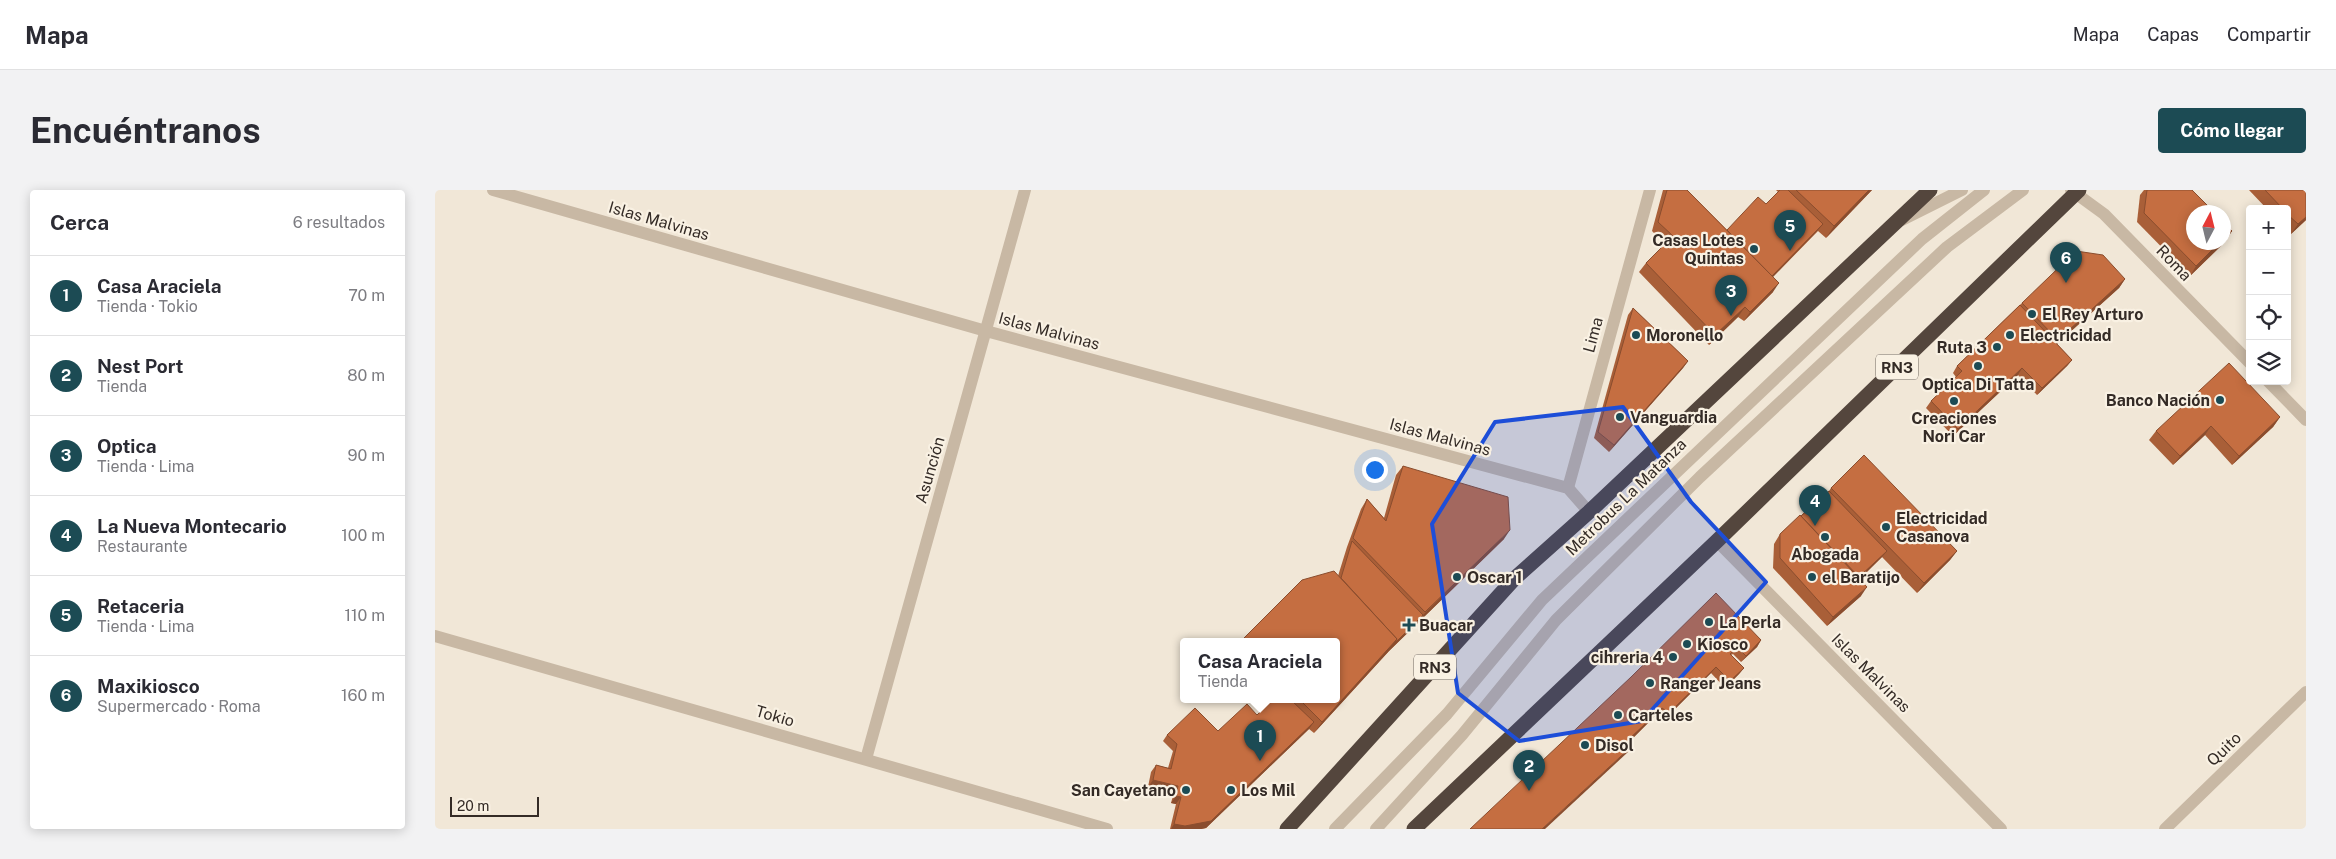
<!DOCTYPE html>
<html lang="es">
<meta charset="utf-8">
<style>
:root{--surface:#fff;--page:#f2f2f3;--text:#2b2b33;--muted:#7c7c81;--line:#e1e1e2;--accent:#1c4b54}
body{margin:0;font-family:"Public Sans",sans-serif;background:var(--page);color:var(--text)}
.controls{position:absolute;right:15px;top:15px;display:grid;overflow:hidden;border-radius:5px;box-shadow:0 2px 12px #0003}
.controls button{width:45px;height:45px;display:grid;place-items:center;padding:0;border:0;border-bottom:1px solid var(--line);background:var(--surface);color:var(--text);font:25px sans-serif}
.compass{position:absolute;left:1751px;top:15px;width:45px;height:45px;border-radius:50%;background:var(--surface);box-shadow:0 2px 12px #0003;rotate:7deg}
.scale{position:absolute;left:15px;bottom:12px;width:89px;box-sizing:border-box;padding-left:5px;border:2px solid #342b26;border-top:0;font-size:14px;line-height:18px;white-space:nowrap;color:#342b26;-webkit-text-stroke:4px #f9f1e3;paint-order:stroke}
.you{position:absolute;left:939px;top:279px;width:18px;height:18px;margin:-12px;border:4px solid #fff;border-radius:50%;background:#1a73e8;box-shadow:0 0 0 8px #1a73e833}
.badge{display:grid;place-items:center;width:32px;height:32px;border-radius:50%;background:var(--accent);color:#fff;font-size:16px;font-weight:700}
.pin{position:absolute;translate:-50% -41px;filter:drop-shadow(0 1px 2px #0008)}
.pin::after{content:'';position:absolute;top:26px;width:18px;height:15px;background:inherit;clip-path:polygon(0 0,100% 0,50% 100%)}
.popup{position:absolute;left:745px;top:448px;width:160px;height:65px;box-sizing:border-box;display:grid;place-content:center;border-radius:5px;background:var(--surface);filter:drop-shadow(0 1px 4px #0005);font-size:16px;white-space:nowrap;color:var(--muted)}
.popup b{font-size:19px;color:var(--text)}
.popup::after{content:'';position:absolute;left:50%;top:100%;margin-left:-10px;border:10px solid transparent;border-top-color:var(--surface)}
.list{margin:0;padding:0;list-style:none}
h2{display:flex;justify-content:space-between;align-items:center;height:65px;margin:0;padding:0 20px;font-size:21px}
h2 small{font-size:16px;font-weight:400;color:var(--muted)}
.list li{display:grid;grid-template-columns:32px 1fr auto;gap:15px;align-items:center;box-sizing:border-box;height:80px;padding:0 20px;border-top:1px solid var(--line)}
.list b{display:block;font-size:19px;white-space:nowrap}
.list p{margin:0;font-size:16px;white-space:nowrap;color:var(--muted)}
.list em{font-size:16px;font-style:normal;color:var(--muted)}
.icon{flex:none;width:28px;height:28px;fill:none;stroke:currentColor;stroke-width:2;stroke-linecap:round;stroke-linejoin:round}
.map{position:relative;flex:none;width:1871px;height:639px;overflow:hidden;border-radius:5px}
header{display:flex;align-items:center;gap:30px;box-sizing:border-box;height:70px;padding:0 25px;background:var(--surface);border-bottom:1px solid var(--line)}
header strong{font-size:24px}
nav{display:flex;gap:28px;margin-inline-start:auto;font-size:18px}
.intro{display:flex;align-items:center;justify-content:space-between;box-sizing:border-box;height:120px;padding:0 30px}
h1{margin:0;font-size:35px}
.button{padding:12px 22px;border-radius:5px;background:var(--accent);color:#fff;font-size:18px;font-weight:700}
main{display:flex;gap:30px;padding:0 30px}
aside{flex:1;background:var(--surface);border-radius:5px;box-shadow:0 2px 12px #0003}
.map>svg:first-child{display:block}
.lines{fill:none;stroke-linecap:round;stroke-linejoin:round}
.minor{stroke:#c8b8a4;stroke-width:12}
.highway{stroke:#54463d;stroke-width:15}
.wall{fill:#a95f38}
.shaded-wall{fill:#8a4d2e}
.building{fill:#c56e41;stroke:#8a4d2e}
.marked{fill:#1d4ed8;fill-opacity:0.2;stroke:#1d4ed8;stroke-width:4;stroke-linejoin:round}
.poi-dot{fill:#1c4b54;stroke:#f9f1e3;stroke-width:2}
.labels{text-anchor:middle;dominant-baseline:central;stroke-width:4.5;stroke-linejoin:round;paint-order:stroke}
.shield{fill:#f9f1e3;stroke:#6f665f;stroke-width:1}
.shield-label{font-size:15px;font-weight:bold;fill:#342b26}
.street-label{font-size:16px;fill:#342b26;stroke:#f9f1e3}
.poi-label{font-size:16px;font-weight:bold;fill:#342b26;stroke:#f9f1e3;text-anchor:start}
</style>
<header>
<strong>Mapa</strong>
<nav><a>Mapa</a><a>Capas</a><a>Compartir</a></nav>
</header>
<div class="intro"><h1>Encuéntranos</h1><a class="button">Cómo llegar</a></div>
<main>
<aside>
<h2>Cerca<small>6 resultados</small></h2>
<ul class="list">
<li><span class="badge">1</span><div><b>Casa Araciela</b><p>Tienda · Tokio</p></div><em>70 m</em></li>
<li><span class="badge">2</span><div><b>Nest Port</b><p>Tienda</p></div><em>80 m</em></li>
<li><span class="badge">3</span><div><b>Optica</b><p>Tienda · Lima</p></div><em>90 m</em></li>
<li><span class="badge">4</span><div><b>La Nueva Montecario</b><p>Restaurante</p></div><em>100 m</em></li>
<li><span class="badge">5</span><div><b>Retaceria</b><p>Tienda · Lima</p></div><em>110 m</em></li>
<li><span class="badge">6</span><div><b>Maxikiosco</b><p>Supermercado · Roma</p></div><em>160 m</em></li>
</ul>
</aside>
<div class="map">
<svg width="1871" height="639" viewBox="0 0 1871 639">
<rect width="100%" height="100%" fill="#f1e7d7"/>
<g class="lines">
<g class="minor">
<path d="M 58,0 L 551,141 L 1133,298 L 1154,322"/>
<path d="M 1636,0 L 1669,24 L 1815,173"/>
<path d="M 1467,30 L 1527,0"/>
<path d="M 1833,191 L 1871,230"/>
<path d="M 1133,298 L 1215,0"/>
<path d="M 1282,351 L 1566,639"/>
<path d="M 0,446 L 672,639"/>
<path d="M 431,569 L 590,0"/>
<path d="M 900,639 L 1012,524 L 1107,410 L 1487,49 L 1549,0"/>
<path d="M 941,639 L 1027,545 L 1121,430 L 1265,287 L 1512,57 L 1588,0"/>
<path d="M 1730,639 L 1871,502"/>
</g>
<g class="highway">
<path d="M 852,639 L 1080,388 L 1154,322 L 1495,0"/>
<path d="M 979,639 L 1282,351 L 1644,0"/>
</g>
</g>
<g class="wall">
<path d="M 1228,0 L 1252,0 L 1292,40 L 1331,14 L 1343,2 L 1341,0 L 1437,0 L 1391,48 L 1383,41 L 1338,87 L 1338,102 L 1309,131 L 1303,127 L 1274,155 L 1204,82 L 1211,73 L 1230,54 L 1217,41 Z"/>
<path d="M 1709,0 L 1757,0 L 1791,51 L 1755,86 L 1702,32 L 1705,5 Z"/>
<path d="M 1814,0 L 1871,0 L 1871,30 L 1856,44 L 1852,40 L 1852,19 L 1832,19 Z"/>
<path d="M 1690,89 L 1684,98 L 1622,154 L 1637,170 L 1632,176 L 1602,205 L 1583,185 L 1518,246 L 1491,218 L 1496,211 L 1521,187 L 1518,183 L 1522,176 L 1587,113 Z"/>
<path d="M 1198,118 L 1253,171 L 1248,178 L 1174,262 L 1159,248 L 1193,125 Z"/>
<path d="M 1845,227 L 1838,237 L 1797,275 L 1770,245 L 1738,275 L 1714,250 L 1721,241 Z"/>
<path d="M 968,276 L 1069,349 L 954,461 L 879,543 L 874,539 L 771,638 L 766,639 L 735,639 L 741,614 L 736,613 L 739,602 L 713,597 L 716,582 L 721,575 L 733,578 L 738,561 L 728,551 L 732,545 L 783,541 L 822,525 L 826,521 L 816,510 L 901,510 L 901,452 L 805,452 L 867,390 L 903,386 L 912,357 L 926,319 L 932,309 L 949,328 L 961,285 Z"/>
<path d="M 1396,298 L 1522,361 L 1515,370 L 1482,403 L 1447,367 L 1425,389 L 1426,406 L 1392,436 L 1338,378 L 1339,354 L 1345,344 L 1394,301 Z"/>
<path d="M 1326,450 L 1322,457 L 1306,472 L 1298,464 L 1296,465 L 1309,478 L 1304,484 L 1290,498 L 1276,483 L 1229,530 L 1222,524 L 1195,551 L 1198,555 L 1193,562 L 1196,487 Z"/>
</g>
<g class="shaded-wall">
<path d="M 1434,0 L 1437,0 L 1391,48 L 1399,36 Z"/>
<path d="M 1871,27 L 1871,30 L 1856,44 L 1863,34 Z"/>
<path d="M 1388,34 L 1383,40 L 1330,95 L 1335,88 Z"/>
<path d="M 1797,41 L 1791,51 L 1755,86 L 1761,76 L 1785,52 L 1788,52 L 1788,50 Z"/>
<path d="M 1690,89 L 1684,98 L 1616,159 L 1623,150 Z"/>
<path d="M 1344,93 L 1338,102 L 1309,131 L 1315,122 Z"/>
<path d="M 1310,117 L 1303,127 L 1274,155 L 1280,145 Z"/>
<path d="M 1637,170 L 1632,176 L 1602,205 L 1607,198 Z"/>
<path d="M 1253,171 L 1248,178 L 1174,262 L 1179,255 Z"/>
<path d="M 1587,178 L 1583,185 L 1518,246 L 1523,239 Z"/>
<path d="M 1845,227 L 1838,237 L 1797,275 L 1804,266 Z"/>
<path d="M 1776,236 L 1770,245 L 1738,275 L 1745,266 Z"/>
<path d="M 1075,340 L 1069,349 L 954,461 L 879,543 L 887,532 L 962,449 L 988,425 Z"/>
<path d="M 1452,361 L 1447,367 L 1417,396 L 1421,389 Z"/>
<path d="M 1522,361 L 1515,370 L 1482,403 L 1489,393 Z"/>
<path d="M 1432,397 L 1426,406 L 1392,436 L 1398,427 Z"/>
<path d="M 1326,450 L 1322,457 L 1306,472 L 1311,466 Z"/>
<path d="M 1281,477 L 1276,483 L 1229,530 L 1234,523 Z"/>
<path d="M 1309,478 L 1304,484 L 1290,498 L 1295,491 Z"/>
<path d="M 1227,518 L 1222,524 L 1189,557 L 1193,550 Z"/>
<path d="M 879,532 L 874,539 L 771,638 L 766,639 L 736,639 L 739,634 Z"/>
<path d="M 1198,555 L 1193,562 L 1110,639 L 1107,639 Z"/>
<path d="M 718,590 L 743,596 L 739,602 L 713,597 Z"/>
<path d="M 741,606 L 746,607 L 741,614 L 736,613 Z"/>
</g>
<g class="building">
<path d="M 1232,0 L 1252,0 L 1344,93 L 1315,122 L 1310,117 L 1280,145 L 1211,73 L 1238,46 L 1223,32 Z"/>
<path d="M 1345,0 L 1353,0 L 1388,34 L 1337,86 L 1292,40 L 1323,7 L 1331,14 Z"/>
<path d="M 1361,0 L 1434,0 L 1399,36 Z"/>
<path d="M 1712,0 L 1757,0 L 1779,22 L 1758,22 L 1758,52 L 1785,52 L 1761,76 L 1709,23 Z"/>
<path d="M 1830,0 L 1871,0 L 1871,27 L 1863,34 L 1852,24 L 1852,19 L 1848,19 Z"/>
<path d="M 1788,32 L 1797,41 L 1788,50 Z"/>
<path d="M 1641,61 L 1668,65 L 1690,89 L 1623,150 L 1587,113 Z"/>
<path d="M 1585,115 L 1637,170 L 1607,198 L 1587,178 L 1523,239 L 1496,211 L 1527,181 L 1522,176 Z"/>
<path d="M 1198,118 L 1253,171 L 1179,255 L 1163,242 Z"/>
<path d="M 1794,173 L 1845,227 L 1804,266 L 1776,236 L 1745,266 L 1721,241 Z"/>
<path d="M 1429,265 L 1522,361 L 1489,393 L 1396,298 Z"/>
<path d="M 968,276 L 1073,307 L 1075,340 L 990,422 L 918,348 L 932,309 L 951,331 Z"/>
<path d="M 1394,301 L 1452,361 L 1424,387 L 1366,326 Z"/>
<path d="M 1365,325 L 1432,397 L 1398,427 L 1345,368 L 1345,344 Z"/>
<path d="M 917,351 L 988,425 L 959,454 L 962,449 L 906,388 Z"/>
<path d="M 899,381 L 962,449 L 887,532 L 865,510 L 901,510 L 901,452 L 807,452 L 806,451 L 867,390 Z"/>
<path d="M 1281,403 L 1326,450 L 1311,466 L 1302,457 L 1295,464 L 1309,478 L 1295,491 L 1281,477 L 1234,523 L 1227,518 L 1193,550 L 1198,555 L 1107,639 L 1035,639 L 1196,487 Z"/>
<path d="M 827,510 L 856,510 L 879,532 L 776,631 L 750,636 L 739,634 L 746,607 L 741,606 L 743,596 L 718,590 L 721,575 L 736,579 L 742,554 L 732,545 L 760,518 L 783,541 L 812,514 L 822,525 L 832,515 Z"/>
</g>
<path class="marked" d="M 1188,217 L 1256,312 L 1331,392 L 1207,531 L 1084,551 L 1023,503 L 997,334 L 1060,232 Z"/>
<g class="poi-dot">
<circle cx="1319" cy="59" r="5"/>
<circle cx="1597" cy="124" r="5"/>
<circle cx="1201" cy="145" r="5"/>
<circle cx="1575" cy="145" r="5"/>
<circle cx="1562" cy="157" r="5"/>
<circle cx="1543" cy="176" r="5"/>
<circle cx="1785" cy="210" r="5"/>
<circle cx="1519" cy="211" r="5"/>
<circle cx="1185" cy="227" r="5"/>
<circle cx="1451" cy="337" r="5"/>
<circle cx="1390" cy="347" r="5"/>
<circle cx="1022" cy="387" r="5"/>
<circle cx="1377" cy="387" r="5"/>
<circle cx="1274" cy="432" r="5"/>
<path d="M971.5 427.5h5v5h5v5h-5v5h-5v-5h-5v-5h5z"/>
<circle cx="1252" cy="454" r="5"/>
<circle cx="1238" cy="467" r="5"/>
<circle cx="1215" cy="493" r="5"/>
<circle cx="1183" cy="525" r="5"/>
<circle cx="1150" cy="555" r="5"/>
<circle cx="751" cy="600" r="5"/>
<circle cx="796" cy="600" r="5"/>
</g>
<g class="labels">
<g class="shield">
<rect x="1441" y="164.5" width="42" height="25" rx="4"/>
<rect x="979" y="464.5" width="42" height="25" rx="4"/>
</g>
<g class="shield-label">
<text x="1462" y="177">RN3</text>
<text x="1000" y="477">RN3</text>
</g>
<g class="street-label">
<text transform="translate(224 31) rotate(16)">Islas Malvinas</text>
<text transform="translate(1739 73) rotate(46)">Roma</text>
<text transform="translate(614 141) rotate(15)">Islas Malvinas</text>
<text transform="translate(1158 145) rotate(-75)">Lima</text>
<text transform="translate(1005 247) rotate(15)">Islas Malvinas</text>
<text transform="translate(495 280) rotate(-74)">Asunción</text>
<text transform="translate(1191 307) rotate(-44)">Metrobus La Matanza</text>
<text transform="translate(1436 483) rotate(45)">Islas Malvinas</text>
<text transform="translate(340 526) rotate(16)">Tokio</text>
<text transform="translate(1789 559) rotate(-44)">Quito</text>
</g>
<g class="poi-label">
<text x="1309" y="50" text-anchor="end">Casas Lotes<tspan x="1309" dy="18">Quintas</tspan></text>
<text x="1607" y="124">El Rey Arturo</text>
<text x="1211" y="145">Moronello</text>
<text x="1585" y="145">Electricidad</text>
<text x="1552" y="157" text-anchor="end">Ruta 3</text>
<text x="1543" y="194" text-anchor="middle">Optica Di Tatta</text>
<text x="1775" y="210" text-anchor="end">Banco Nación</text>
<text x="1195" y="227">Vanguardia</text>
<text x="1519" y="228" text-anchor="middle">Creaciones<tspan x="1519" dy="18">Nori Car</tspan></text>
<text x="1461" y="328">Electricidad<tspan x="1461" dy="18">Casanova</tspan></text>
<text x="1390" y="364" text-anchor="middle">Abogada</text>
<text x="1032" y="387">Oscar 1</text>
<text x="1387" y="387">el Baratijo</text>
<text x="1284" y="432">La Perla</text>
<text x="984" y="435">Buacar</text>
<text x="1262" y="454">Kiosco</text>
<text x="1228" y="467" text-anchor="end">cihreria 4</text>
<text x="1225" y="493">Ranger Jeans</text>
<text x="1193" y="525">Carteles</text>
<text x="1160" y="555">Disol</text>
<text x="741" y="600" text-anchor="end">San Cayetano</text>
<text x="806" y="600">Los Mil</text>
</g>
</g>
</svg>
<div class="controls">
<button>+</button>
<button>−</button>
<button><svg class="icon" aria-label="locate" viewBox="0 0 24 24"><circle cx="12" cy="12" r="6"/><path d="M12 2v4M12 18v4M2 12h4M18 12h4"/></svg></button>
<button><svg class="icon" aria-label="layers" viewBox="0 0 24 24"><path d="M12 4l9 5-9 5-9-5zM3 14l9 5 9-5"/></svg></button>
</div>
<svg class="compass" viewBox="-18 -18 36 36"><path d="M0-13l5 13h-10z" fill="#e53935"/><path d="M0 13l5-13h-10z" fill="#7c7c81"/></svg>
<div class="scale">20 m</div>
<div class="you"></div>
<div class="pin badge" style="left:825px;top:571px">1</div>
<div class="popup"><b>Casa Araciela</b>Tienda</div>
<div class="pin badge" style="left:1094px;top:601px">2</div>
<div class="pin badge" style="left:1296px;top:126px">3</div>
<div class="pin badge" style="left:1380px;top:336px">4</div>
<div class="pin badge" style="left:1355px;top:61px">5</div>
<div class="pin badge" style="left:1631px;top:93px">6</div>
</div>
</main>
